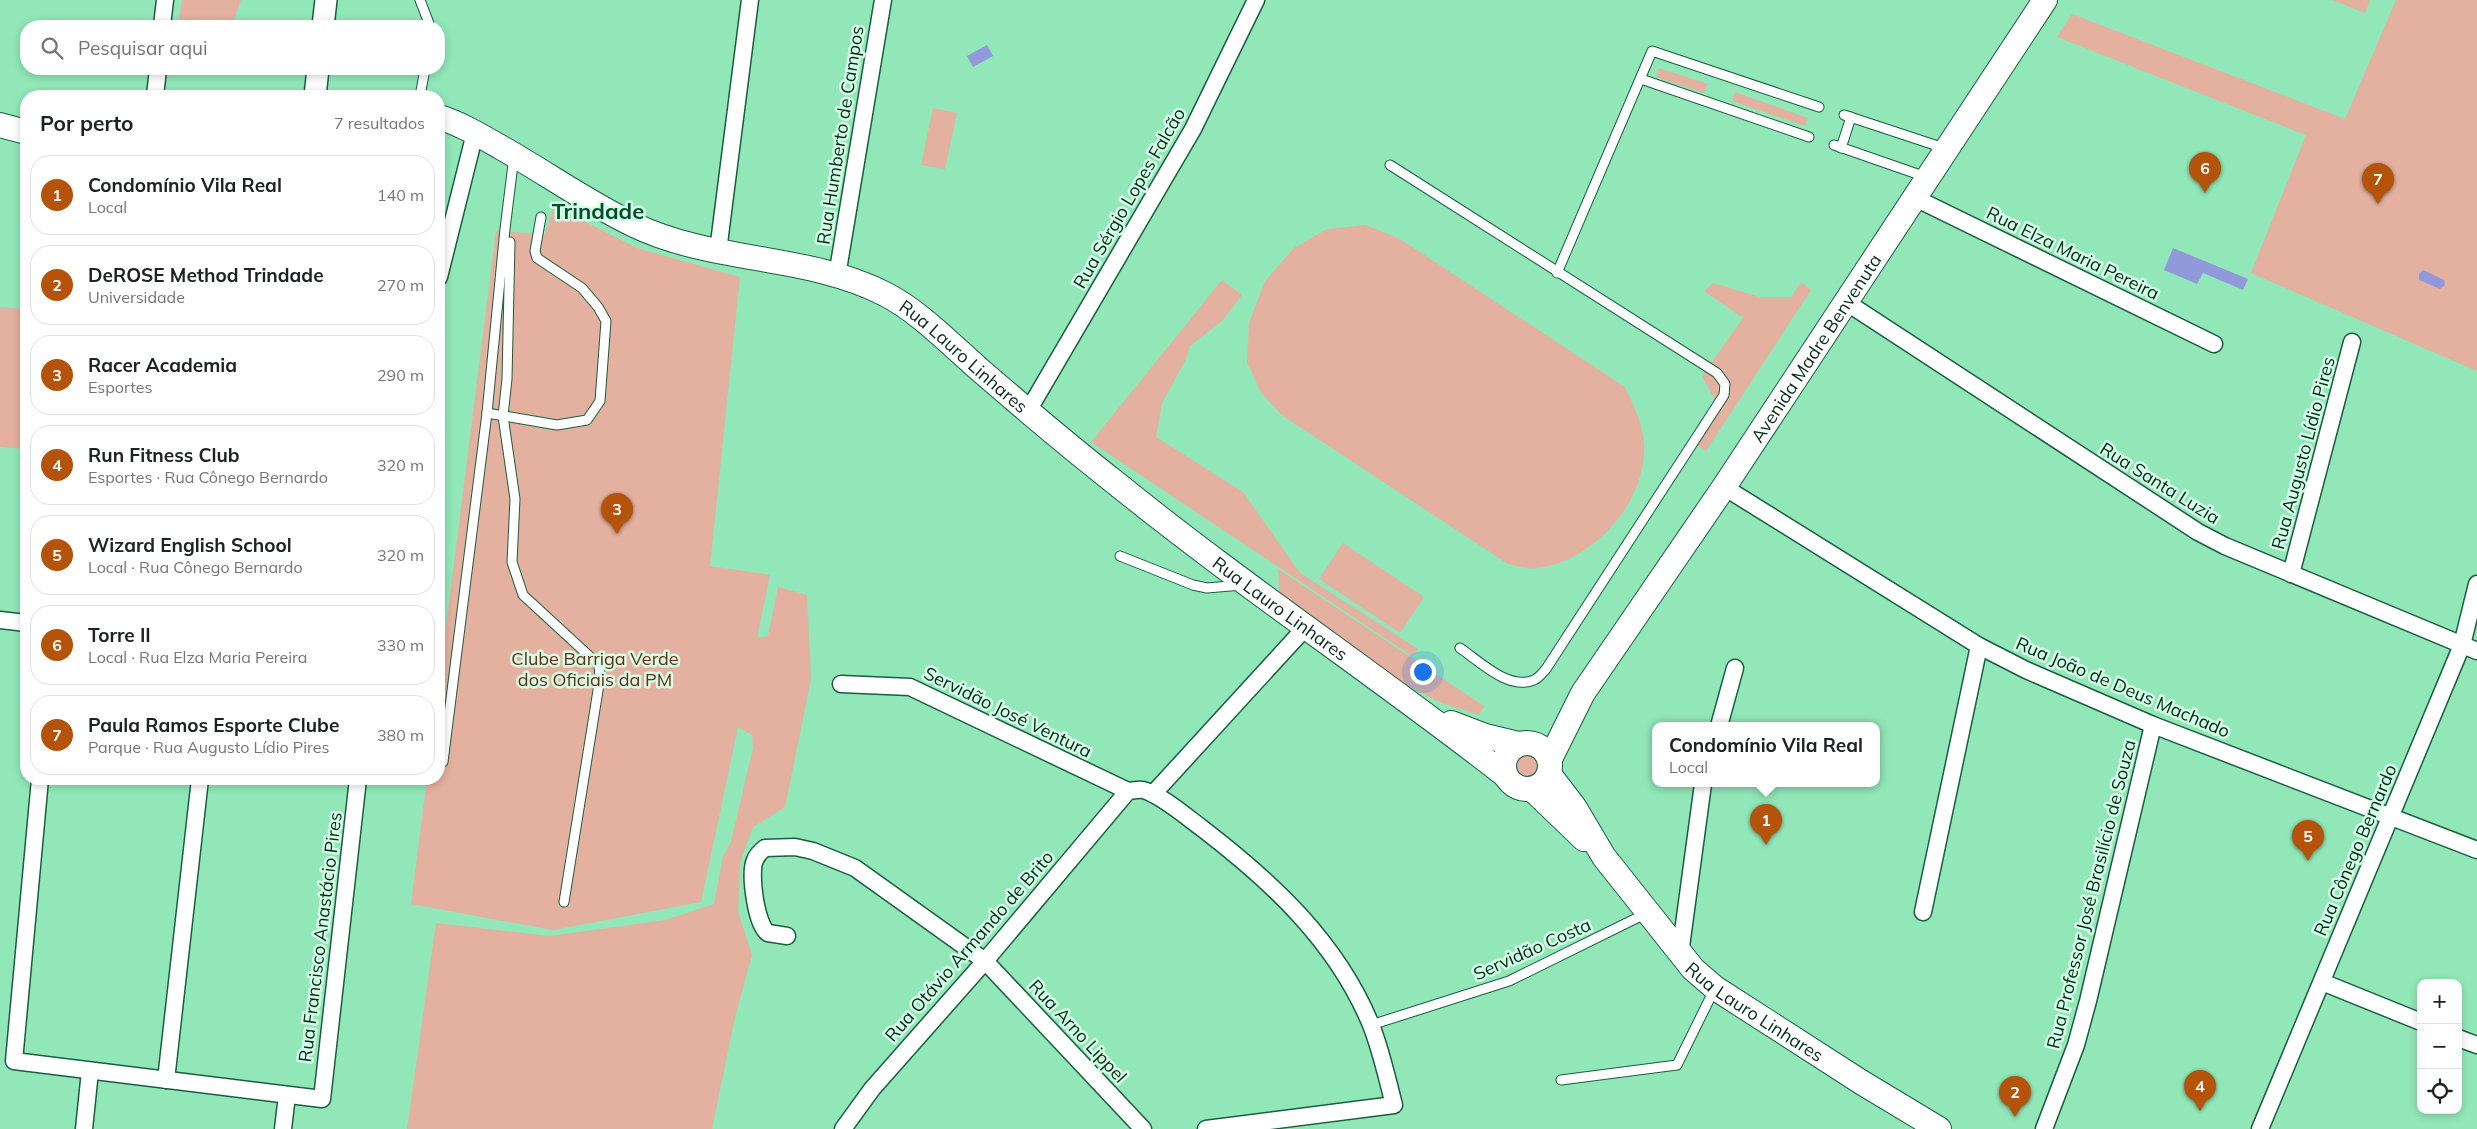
<!DOCTYPE html>
<html lang="pt">
<meta charset="utf-8">
<style>
:root{--surface:#fff;--page:#f2f2f2;--text:#202124;--muted:#757577;--line:#e0e0e0;--accent:#b45309}
body{margin:0;font-family:Mulish,sans-serif;background:var(--page);color:var(--text)}
.controls{position:absolute;right:15px;bottom:15px;display:grid;overflow:hidden;border-radius:10px;box-shadow:0 2px 8px #0003}
.controls button{width:45px;height:45px;display:grid;place-items:center;padding:0;border:0;border-bottom:1px solid var(--line);background:var(--surface);color:var(--text);font:25px sans-serif}
.you{position:absolute;left:1422px;top:671px;width:18px;height:18px;margin:-12px;border:4px solid #fff;border-radius:50%;background:#1a73e8;box-shadow:0 0 0 8px #1a73e833}
.badge{display:grid;place-items:center;width:32px;height:32px;border-radius:50%;background:var(--accent);color:#fff;font-size:16px;font-weight:700}
.pin{position:absolute;translate:-50% -41px;filter:drop-shadow(0 1px 2px #0008)}
.pin::after{content:'';position:absolute;top:26px;width:18px;height:15px;background:inherit;clip-path:polygon(0 0,100% 0,50% 100%)}
.popup{position:absolute;left:1652px;top:722px;width:228px;height:65px;box-sizing:border-box;display:grid;place-content:center;border-radius:10px;background:var(--surface);filter:drop-shadow(0 1px 4px #0005);font-size:16px;white-space:nowrap;color:var(--muted)}
.popup b{font-size:19px;color:var(--text)}
.popup::after{content:'';position:absolute;left:50%;top:100%;margin-left:-10px;border:10px solid transparent;border-top-color:var(--surface)}
.list{margin:0;padding:0;list-style:none}
h2{display:flex;justify-content:space-between;align-items:center;height:65px;margin:0;padding:0 20px;font-size:21px}
h2 small{font-size:16px;font-weight:400;color:var(--muted)}
.list li{display:grid;grid-template-columns:32px 1fr auto;gap:15px;align-items:center;box-sizing:border-box;height:80px;margin:0 10px 10px;padding:0 10px;border:1px solid var(--line);border-radius:20px}
.list b{display:block;font-size:19px;white-space:nowrap}
.list p{margin:0;font-size:16px;white-space:nowrap;color:var(--muted)}
.list em{font-size:16px;font-style:normal;color:var(--muted)}
.icon{flex:none;width:28px;height:28px;fill:none;stroke:currentColor;stroke-width:2;stroke-linecap:round;stroke-linejoin:round}
.map{position:relative;flex:none;width:2477px;height:1129px;overflow:hidden}
.search{position:absolute;background:var(--surface);box-shadow:0 2px 8px #0003;left:20px;top:20px;width:425px;height:55px;display:flex;align-items:center;gap:12px;box-sizing:border-box;padding:0 18px;border-radius:20px;color:var(--muted);font-size:19px}
.panel{position:absolute;background:var(--surface);box-shadow:0 2px 8px #0003;left:20px;top:90px;width:425px;height:695px;border-radius:20px}
.map>svg:first-child{display:block}
.green{fill:#e4b09f}
.water{fill:#9299db}
.lines{fill:none;stroke-linecap:round;stroke-linejoin:round}
.service-casing{stroke:#195e3e;stroke-width:11}
.minor-casing{stroke:#195e3e;stroke-width:19}
.tertiary-casing{stroke:#195e3e;stroke-width:24}
.secondary-casing{stroke:#195e3e;stroke-width:26}
.service{stroke:#fff;stroke-width:9}
.minor{stroke:#fff;stroke-width:16}
.tertiary{stroke:#fff;stroke-width:21}
.secondary{stroke:#fff;stroke-width:24}
.labels{text-anchor:middle;dominant-baseline:central;stroke-width:5;stroke-linejoin:round;paint-order:stroke}
.street-label{font-size:18px;fill:#032918;stroke:#d4fee5}
.park-label{font-size:18px;fill:#6d2a13;stroke:#d4fee5}
.district-label{font-size:22px;font-weight:bold;fill:#024f30;stroke:#d4fee5}
</style>
<div class="map">
<svg width="2477" height="1129" viewBox="0 0 2477 1129">
<rect width="100%" height="100%" fill="#91e7b8"/>
<g class="green">
<path d="M 182,0 L 241,0 L 232,26 L 203,26 L 179,20 Z"/>
<path d="M 2332,0 L 2370,0 L 2365,13 Z"/>
<path d="M 2396,0 L 2477,0 L 2477,371 L 2251,273 L 2306,135 L 2057,37 L 2072,14 L 2345,119 Z"/>
<path d="M 1659,68 L 1708,84 L 1704,93 L 1656,77 Z"/>
<path d="M 1735,92 L 1808,118 L 1805,126 L 1732,101 Z"/>
<path d="M 933,108 L 957,113 L 945,169 L 921,165 Z"/>
<path d="M 554,206 L 637,248 L 740,277 L 710,566 L 770,575 L 757,638 L 768,636 L 778,587 L 807,595 L 811,679 L 785,807 L 753,827 L 740,863 L 738,911 L 752,955 L 735,1017 L 712,1129 L 407,1129 L 436,923 L 550,936 L 666,920 L 714,904 L 723,856 L 731,842 L 753,748 L 752,735 L 738,727 L 701,902 L 553,930 L 411,904 L 427,779 L 439,779 L 439,683 L 496,231 L 545,234 Z"/>
<path d="M 1366,225 L 1400,239 L 1625,387 C 1634,406 1643,424 1644,445 C 1647,501 1594,561 1538,568 C 1529,570 1517,566 1508,564 L 1283,416 L 1261,393 L 1247,362 L 1249,323 L 1265,281 L 1294,248 L 1327,229 Z"/>
<path d="M 1222,280 L 1242,295 L 1222,321 L 1190,346 L 1185,361 L 1162,403 L 1156,437 L 1243,492 L 1300,573 L 1418,649 L 1412,656 L 1091,442 Z"/>
<path d="M 1801,282 L 1811,290 L 1706,451 L 1691,442 L 1716,402 L 1702,376 L 1743,318 L 1704,291 L 1713,283 L 1760,297 L 1791,297 Z"/>
<path d="M 0,307 L 26,309 L 26,449 L 0,447 Z"/>
<path d="M 1343,543 L 1424,597 L 1400,633 L 1319,579 Z"/>
<path d="M 1278,569 L 1484,706 L 1479,715 L 1439,702 L 1391,677 L 1280,602 Z"/>
<circle cx="1527" cy="767" r="15"/>
</g>
<g class="water">
<path d="M 987,45 L 993,56 L 973,67 L 967,56 Z"/>
<path d="M 2173,248 L 2248,279 L 2243,290 L 2203,273 L 2197,284 L 2164,270 Z"/>
<path d="M 2423,270 L 2444,280 L 2445,285 L 2440,289 L 2419,280 L 2419,274 Z"/>
</g>
<g class="lines">
<defs>
<g id="service">
<path d="M 420,0 L 430,26"/>
<path d="M 1641,79 L 1809,137"/>
<path d="M 420,96 L 425,69"/>
<path d="M 1844,115 L 1947,149"/>
<path d="M 1834,145 L 1926,177"/>
<path d="M 1841,148 L 1851,117"/>
<path d="M 1390,165 L 1717,373 L 1725,384 L 1724,395 L 1546,669 C 1543,672 1539,678 1534,680 C 1509,691 1479,661 1460,648"/>
<path d="M 510,242 L 507,379 L 503,416 L 515,499 L 512,562 L 523,595 L 599,665 L 600,678 L 564,902"/>
<path d="M 1557,273 L 1652,51 L 1819,107"/>
<path d="M 487,413 L 557,425 L 587,420 L 600,401 L 606,321 L 598,307 L 582,288 L 537,258 L 535,251 L 541,217"/>
<path d="M 1120,556 L 1193,585 L 1207,588 L 1242,585"/>
<path d="M 443,762 L 487,413 L 505,229 L 514,156"/>
<path d="M 1371,1025 L 1509,981 L 1647,913"/>
<path d="M 1561,1080 L 1677,1065 L 1715,988"/>
</g>
<g id="minor">
<path d="M 162,26 L 165,0"/>
<path d="M 155,96 L 158,69"/>
<path d="M 1915,198 L 2214,344"/>
<path d="M 718,251 L 750,0"/>
<path d="M 837,276 L 883,0"/>
<path d="M 439,277 L 475,133"/>
<path d="M 1846,302 L 2198,532 L 2225,546 L 2477,651"/>
<path d="M 1028,411 L 1193,129 L 1256,0"/>
<path d="M 1724,487 L 1979,646 L 2026,670 L 2153,725 L 2477,850"/>
<path d="M 2291,574 L 2352,342"/>
<path d="M 0,620 L 26,623"/>
<path d="M 841,684 L 910,687 L 1128,791 C 1132,791 1138,789 1143,790 C 1160,794 1188,818 1203,829 C 1272,882 1337,942 1371,1025 C 1381,1050 1387,1078 1394,1105 L 1206,1129"/>
<path d="M 1719,726 L 1735,668"/>
<path d="M 40,779 L 14,1061 L 322,1099 L 358,779"/>
<path d="M 1153,794 L 1305,628"/>
<path d="M 1923,912 L 1979,646"/>
<path d="M 787,936 L 768,933 C 756,925 749,873 755,860 C 757,855 761,851 765,848 L 795,847 L 813,851 L 855,868 L 985,961 L 1143,1129"/>
<path d="M 1680,954 L 1703,784"/>
<path d="M 2322,982 L 2421,1022"/>
<path d="M 2458,1038 L 2477,1045"/>
<path d="M 166,1080 L 200,779"/>
<path d="M 84,1129 L 90,1071"/>
<path d="M 283,1129 L 287,1095"/>
<path d="M 843,1129 L 872,1089 L 985,961 L 1128,791"/>
<path d="M 2044,1129 L 2076,1045 L 2088,1001 L 2153,725"/>
<path d="M 2260,1129 L 2462,645 L 2477,584"/>
</g>
<g id="tertiary">
<path d="M 323,26 L 326,0"/>
<path d="M 315,96 L 318,69"/>
</g>
<g id="secondary">
<path id="s1" d="M 439,117 C 461,124 481,136 502,148 C 546,173 588,203 634,225 C 713,263 807,254 885,294 C 920,312 950,344 980,370 C 1025,409 1070,447 1117,484 C 1243,586 1377,675 1505,775"/>
<path d="M 0,125 L 26,132"/>
<path d="M 1451,723 L 1485,736 L 1518,744"/>
<circle cx="1527" cy="766" r="23"/>
<path id="s2" d="M 1550,759 L 1583,693 L 1724,487 L 2045,0"/>
<path id="s3" d="M 1549,774 L 1575,808 L 1604,857 L 1693,969 L 1715,988 L 1861,1082 L 1939,1129"/>
<path d="M 1532,789 L 1584,839"/>
</g>
</defs>
<use href="#service" class="service-casing"/>
<use href="#minor" class="minor-casing"/>
<use href="#tertiary" class="tertiary-casing"/>
<use href="#secondary" class="secondary-casing"/>
<use href="#service" class="service"/>
<use href="#minor" class="minor"/>
<use href="#tertiary" class="tertiary"/>
<use href="#secondary" class="secondary"/>
</g>
<g class="labels">
<g class="street-label">
<text transform="translate(840 135) rotate(-81)">Rua Humberto de Campos</text>
<text transform="translate(1129 198) rotate(-60)">Rua Sérgio Lopes Falcão</text>
<text transform="translate(2073 253) rotate(26)">Rua Elza Maria Pereira</text>
<text stroke="none"><textPath href="#s2" startOffset="490">Avenida Madre Benvenuta</textPath></text>
<text stroke="none"><textPath href="#s1" startOffset="585">Rua Lauro Linhares</textPath></text>
<text transform="translate(2303 453) rotate(-75)">Rua Augusto Lídio Pires</text>
<text transform="translate(2160 483) rotate(32)">Rua Santa Luzia</text>
<text stroke="none"><textPath href="#s1" startOffset="990">Rua Lauro Linhares</textPath></text>
<text transform="translate(2123 687) rotate(23)">Rua João de Deus Machado</text>
<text transform="translate(1008 712) rotate(26)">Servidão José Ventura</text>
<text transform="translate(2355 850) rotate(-67)">Rua Cônego Bernardo</text>
<text transform="translate(2091 894) rotate(-76)">Rua Professor José Brasilício de Souza</text>
<text transform="translate(320 937) rotate(-83)">Rua Francisco Anastácio Pires</text>
<text transform="translate(969 946) rotate(-49)">Rua Otávio Armando de Brito</text>
<text transform="translate(1532 949) rotate(-24)">Servidão Costa</text>
<text stroke="none"><textPath href="#s3" startOffset="318">Rua Lauro Linhares</textPath></text>
<text transform="translate(1078 1031) rotate(47)">Rua Arno Lippel</text>
</g>
<g class="park-label">
<text x="595" y="658">Clube Barriga Verde<tspan x="595" dy="21">dos Oficiais da PM</tspan></text>
</g>
<g class="district-label">
<text x="598" y="211">Trindade</text>
</g>
</g>
</svg>
<div class="controls">
<button>+</button>
<button>−</button>
<button><svg class="icon" aria-label="locate" viewBox="0 0 24 24"><circle cx="12" cy="12" r="6"/><path d="M12 2v4M12 18v4M2 12h4M18 12h4"/></svg></button>
</div>
<div class="you"></div>
<div class="pin badge" style="left:1766px;top:845px">1</div>
<div class="popup"><b>Condomínio Vila Real</b>Local</div>
<div class="pin badge" style="left:2015px;top:1117px">2</div>
<div class="pin badge" style="left:617px;top:534px">3</div>
<div class="pin badge" style="left:2200px;top:1111px">4</div>
<div class="pin badge" style="left:2308px;top:861px">5</div>
<div class="pin badge" style="left:2205px;top:193px">6</div>
<div class="pin badge" style="left:2378px;top:204px">7</div>
<div class="search"><svg class="icon" aria-label="search" viewBox="0 0 24 24"><circle cx="10" cy="10" r="6"/><path d="M15 15l6 6"/></svg>Pesquisar aqui</div>
<section class="panel">
<h2>Por perto<small>7 resultados</small></h2>
<ul class="list">
<li><span class="badge">1</span><div><b>Condomínio Vila Real</b><p>Local</p></div><em>140 m</em></li>
<li><span class="badge">2</span><div><b>DeROSE Method Trindade</b><p>Universidade</p></div><em>270 m</em></li>
<li><span class="badge">3</span><div><b>Racer Academia</b><p>Esportes</p></div><em>290 m</em></li>
<li><span class="badge">4</span><div><b>Run Fitness Club</b><p>Esportes · Rua Cônego Bernardo</p></div><em>320 m</em></li>
<li><span class="badge">5</span><div><b>Wizard English School</b><p>Local · Rua Cônego Bernardo</p></div><em>320 m</em></li>
<li><span class="badge">6</span><div><b>Torre II</b><p>Local · Rua Elza Maria Pereira</p></div><em>330 m</em></li>
<li><span class="badge">7</span><div><b>Paula Ramos Esporte Clube</b><p>Parque · Rua Augusto Lídio Pires</p></div><em>380 m</em></li>
</ul>
</section>
</div>
